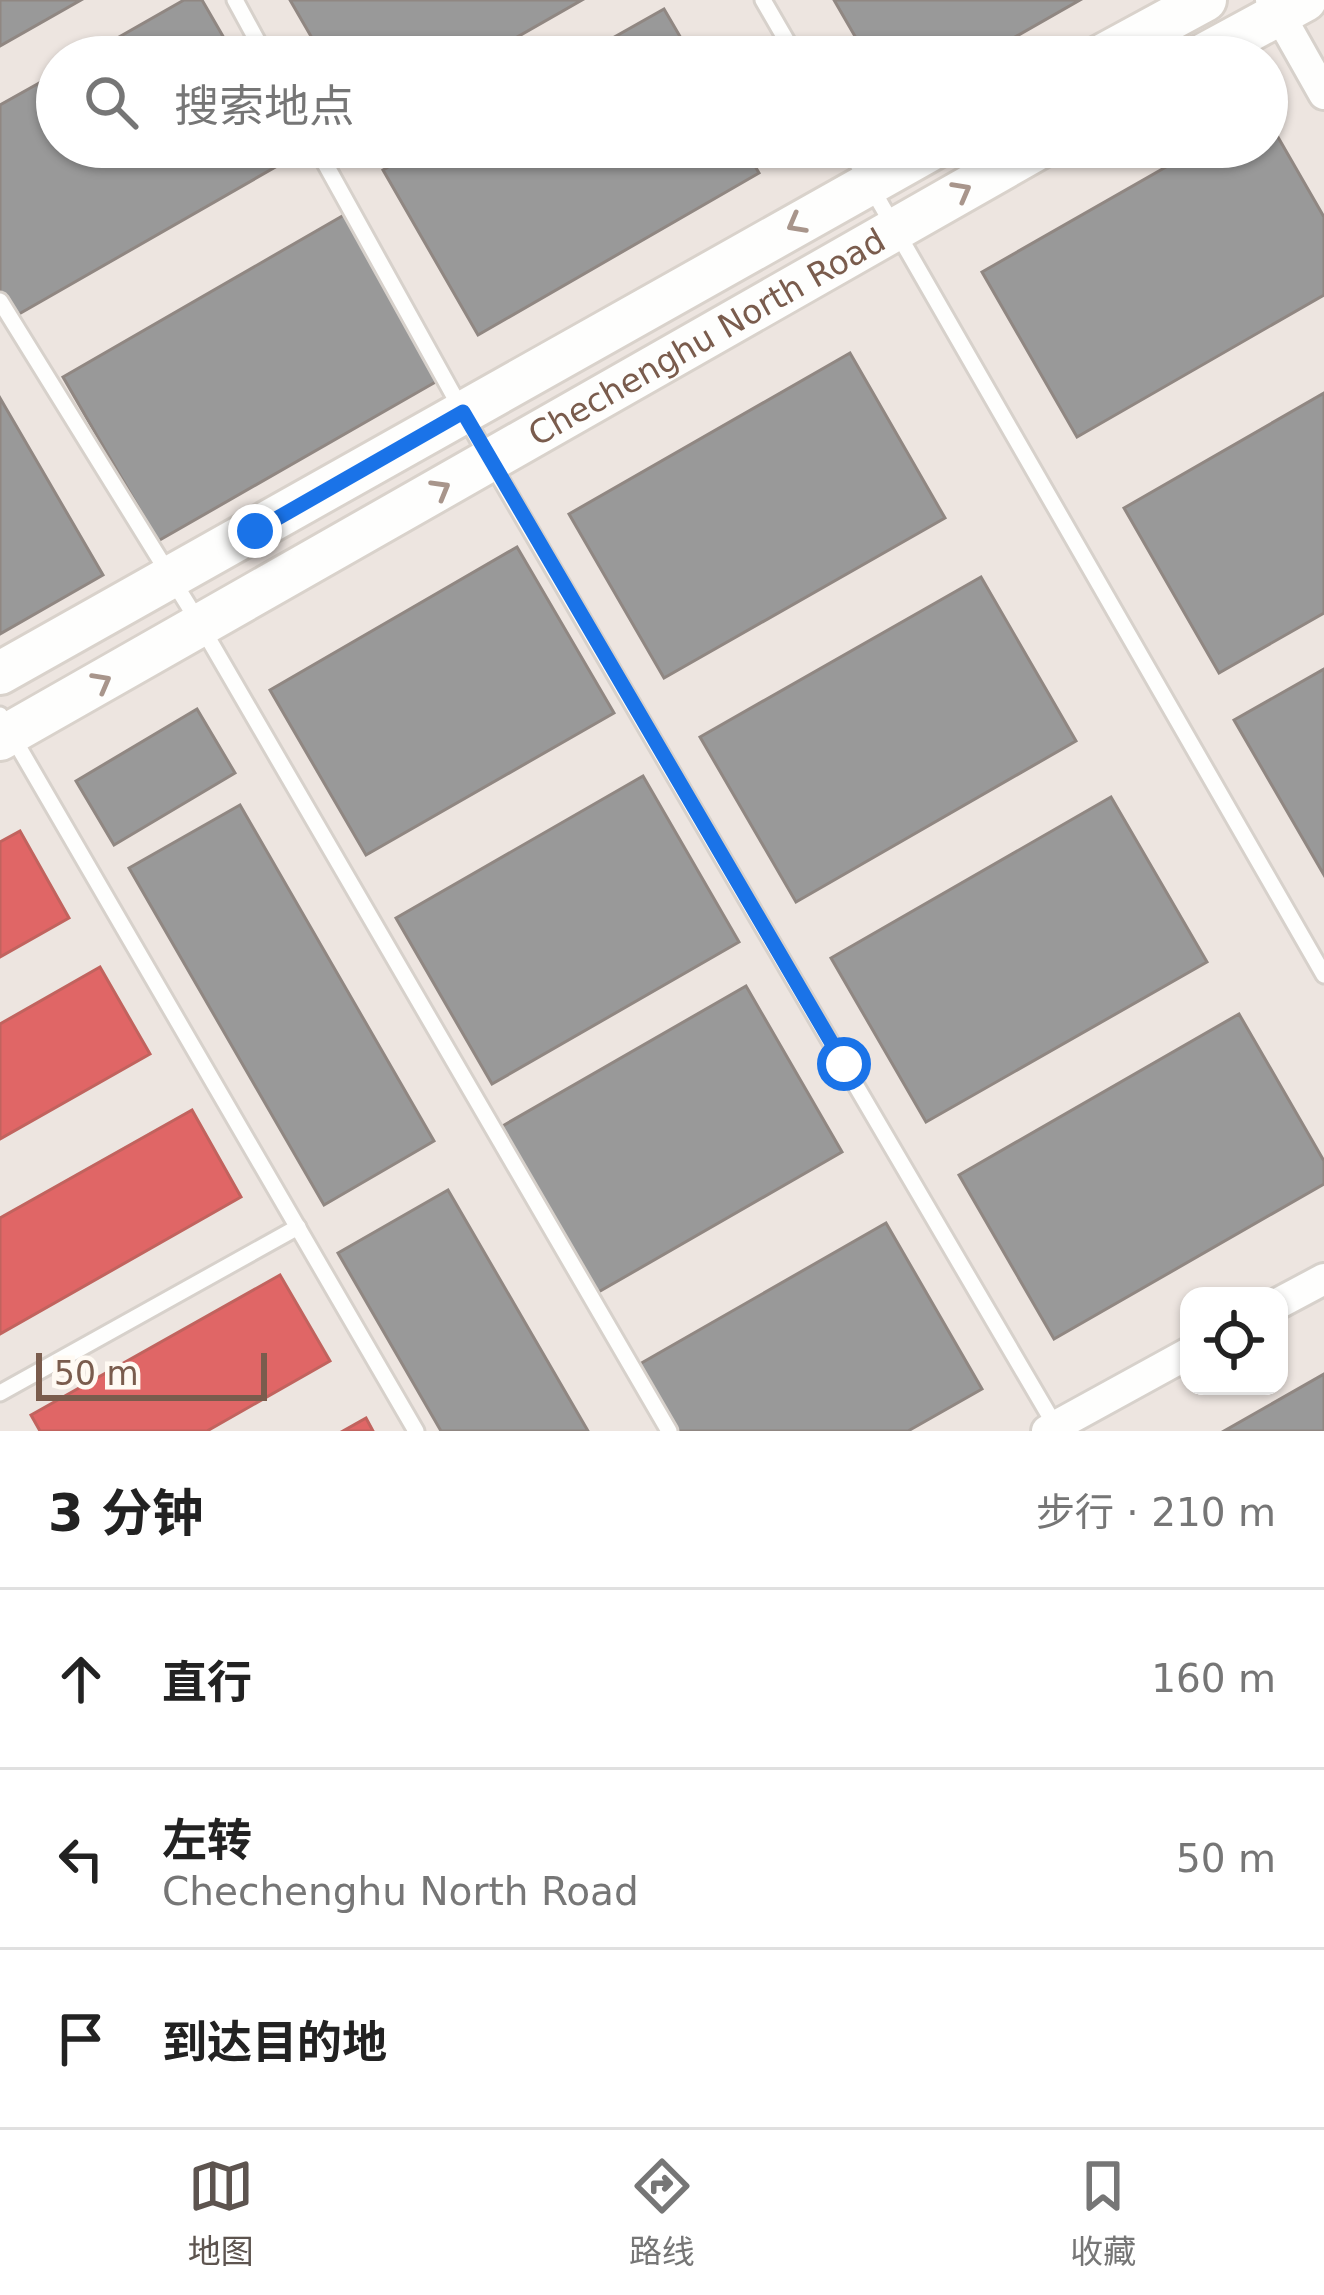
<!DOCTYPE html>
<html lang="zh">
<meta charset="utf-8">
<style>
:root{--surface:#fff;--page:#f6f6f6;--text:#222;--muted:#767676;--line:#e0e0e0;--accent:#5d544f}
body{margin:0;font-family:"DejaVu Sans","Noto Sans SC",sans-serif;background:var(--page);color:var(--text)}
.controls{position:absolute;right:36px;bottom:36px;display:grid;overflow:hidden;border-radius:24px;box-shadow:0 3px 9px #0004}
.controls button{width:108px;height:108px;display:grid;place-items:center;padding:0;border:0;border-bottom:3px solid var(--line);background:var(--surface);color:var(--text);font:60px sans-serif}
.scale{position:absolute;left:36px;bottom:30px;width:231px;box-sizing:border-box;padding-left:12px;border:6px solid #7a5c4d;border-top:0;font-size:33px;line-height:42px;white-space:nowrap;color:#7a5c4d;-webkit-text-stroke:9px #fffaf3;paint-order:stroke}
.stop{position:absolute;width:36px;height:36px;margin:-27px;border:9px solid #1a73e8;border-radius:50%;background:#fff}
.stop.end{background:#1a73e8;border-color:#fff;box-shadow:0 3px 12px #0008}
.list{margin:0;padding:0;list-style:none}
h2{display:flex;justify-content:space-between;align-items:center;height:156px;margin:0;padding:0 48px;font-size:51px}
h2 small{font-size:39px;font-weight:400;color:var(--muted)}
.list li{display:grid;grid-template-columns:78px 1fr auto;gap:36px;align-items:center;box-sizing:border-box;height:180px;padding:0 48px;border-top:3px solid var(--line)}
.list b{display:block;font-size:45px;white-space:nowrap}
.list p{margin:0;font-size:39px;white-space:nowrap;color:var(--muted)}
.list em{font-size:39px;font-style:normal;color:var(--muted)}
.icon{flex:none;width:66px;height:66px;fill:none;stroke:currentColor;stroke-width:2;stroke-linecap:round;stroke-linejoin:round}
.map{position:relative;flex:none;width:1324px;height:1431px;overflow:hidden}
.search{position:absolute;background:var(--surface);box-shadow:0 3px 9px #0004;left:36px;right:36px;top:36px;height:132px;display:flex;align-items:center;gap:30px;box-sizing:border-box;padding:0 42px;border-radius:66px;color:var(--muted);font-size:45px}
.sheet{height:696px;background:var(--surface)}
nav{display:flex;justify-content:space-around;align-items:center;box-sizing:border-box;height:168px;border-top:3px solid var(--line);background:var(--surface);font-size:33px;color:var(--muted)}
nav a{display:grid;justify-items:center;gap:6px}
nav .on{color:var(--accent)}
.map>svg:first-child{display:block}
.industrial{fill:#ede5e0;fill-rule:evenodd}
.shops{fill:#e06666;stroke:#c1635e;stroke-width:3}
.industry{fill:#999;stroke:#908782;stroke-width:3}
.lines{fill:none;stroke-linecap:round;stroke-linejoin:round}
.service-casing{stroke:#d7d1cb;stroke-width:21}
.minor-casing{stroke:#d7d1cb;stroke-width:36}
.secondary-casing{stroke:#d9d2cb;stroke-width:48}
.service{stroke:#fefefd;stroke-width:15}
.minor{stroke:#fefefd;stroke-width:30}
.secondary{stroke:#fefefd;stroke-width:42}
.oneway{stroke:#a8958b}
.route{stroke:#1a73e8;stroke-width:15}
.labels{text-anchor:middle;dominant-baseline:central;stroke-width:12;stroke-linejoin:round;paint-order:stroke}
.street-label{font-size:33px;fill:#7a5c4d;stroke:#fffaf3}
</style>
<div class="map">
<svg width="1324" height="1431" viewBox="0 0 1324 1431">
<rect width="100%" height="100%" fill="#f9f5f0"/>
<path class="industrial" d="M 0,0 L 1324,0 L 1324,1431 L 0,1431 ZM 57,57 L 1267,57 L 1267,147 L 57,147 ZM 1189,1296 L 1279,1296 L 1279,1386 L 1189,1386 Z"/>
<g class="shops">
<path d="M 20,831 L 69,918 L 0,957 L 0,842 Z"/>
<path d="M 100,967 L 150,1054 L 0,1139 L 0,1024 Z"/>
<path d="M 192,1110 L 241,1197 L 0,1334 L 0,1218 Z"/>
<path d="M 280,1275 L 330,1361 L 207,1431 L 40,1431 L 31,1415 Z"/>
<path d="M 366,1418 L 373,1431 L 343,1431 Z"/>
</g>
<g class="industry">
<path d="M 0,0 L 81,0 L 0,46 Z"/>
<path d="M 184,0 L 202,0 L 235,57 L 84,57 Z"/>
<path d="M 290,0 L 582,0 L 482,57 L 323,57 Z"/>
<path d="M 834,0 L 1080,0 L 980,57 L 867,57 Z"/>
<path d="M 664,9 L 692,57 L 579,57 Z"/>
<path d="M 57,73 L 57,147 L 287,147 L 293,157 L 12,318 L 0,297 L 0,105 Z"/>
<path d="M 1267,118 L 1324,217 L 1324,295 L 1077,437 L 982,272 L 1201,147 L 1267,147 Z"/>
<path d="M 423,147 L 744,147 L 759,173 L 478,335 L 383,170 Z"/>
<path d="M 344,215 L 439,380 L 158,541 L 63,377 Z"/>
<path d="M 850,353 L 945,518 L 664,678 L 569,514 Z"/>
<path d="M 1324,393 L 1324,613 L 1219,673 L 1124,508 Z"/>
<path d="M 0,398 L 103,575 L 0,634 Z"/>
<path d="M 517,547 L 614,713 L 366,855 L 270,690 Z"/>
<path d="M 981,577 L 1076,741 L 796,902 L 700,737 Z"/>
<path d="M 1324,669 L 1324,875 L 1234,720 Z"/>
<path d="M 197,709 L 235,773 L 114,845 L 76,781 Z"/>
<path d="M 643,776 L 739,942 L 492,1084 L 396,918 Z"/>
<path d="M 1111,797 L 1207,962 L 926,1122 L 831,958 Z"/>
<path d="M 240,805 L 434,1141 L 324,1205 L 129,868 Z"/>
<path d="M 746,986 L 842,1152 L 595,1294 L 499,1128 Z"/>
<path d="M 1239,1014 L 1324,1161 L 1324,1184 L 1054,1339 L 959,1175 Z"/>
<path d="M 448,1190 L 588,1431 L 441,1431 L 338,1253 Z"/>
<path d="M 886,1223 L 982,1389 L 908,1431 L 677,1431 L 638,1365 Z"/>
<path d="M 1324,1374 L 1324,1431 L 1224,1431 Z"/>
</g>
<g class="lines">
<defs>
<g id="service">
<path d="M 235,0 L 266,57"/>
<path d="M 763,0 L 796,57"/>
<path d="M 316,147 L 490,461 L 1056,1427"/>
<path d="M 848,147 L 1324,975"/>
<path d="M 0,301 L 201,626 L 669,1431"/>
<path d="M 0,715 L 416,1431"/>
<path d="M 0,1393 L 298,1227"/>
</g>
<g id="minor">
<path d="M 1271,0 L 1324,94"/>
<path d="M 1279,1303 L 1324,1279"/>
<path d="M 1047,1431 L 1189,1353"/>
</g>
<g id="secondary">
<path d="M 1100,57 L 1205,0"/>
<path d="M 1200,57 L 1305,0"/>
<path d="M 0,673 L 935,147"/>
<path id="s1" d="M 0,739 L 1040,147"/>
</g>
</defs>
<use href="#service" class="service-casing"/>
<use href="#minor" class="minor-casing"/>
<use href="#secondary" class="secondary-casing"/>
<use href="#service" class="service"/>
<use href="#minor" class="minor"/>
<use href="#secondary" class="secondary"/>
</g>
<defs><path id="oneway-chevron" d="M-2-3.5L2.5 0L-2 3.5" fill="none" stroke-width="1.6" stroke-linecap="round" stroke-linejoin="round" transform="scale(3)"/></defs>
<g class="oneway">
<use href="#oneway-chevron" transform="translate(962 191) rotate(-29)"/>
<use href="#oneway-chevron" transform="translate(796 224) rotate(151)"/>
<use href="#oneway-chevron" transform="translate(441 489) rotate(-30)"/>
<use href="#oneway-chevron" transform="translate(102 682) rotate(-29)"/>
</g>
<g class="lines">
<path class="route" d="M 255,531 L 463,412 L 844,1064"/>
</g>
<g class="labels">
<g class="street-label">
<text stroke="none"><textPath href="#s1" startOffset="813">Chechenghu North Road</textPath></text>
</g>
</g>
</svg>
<div class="controls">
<button><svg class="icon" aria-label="locate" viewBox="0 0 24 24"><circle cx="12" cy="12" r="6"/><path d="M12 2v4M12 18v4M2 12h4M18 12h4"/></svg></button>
</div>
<div class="scale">50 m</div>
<div class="stop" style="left:844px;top:1064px"></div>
<div class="stop end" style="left:255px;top:531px"></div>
<div class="search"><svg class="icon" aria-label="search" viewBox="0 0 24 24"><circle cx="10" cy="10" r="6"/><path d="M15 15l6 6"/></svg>搜索地点</div>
</div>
<section class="sheet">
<h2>3 分钟<small>步行 · 210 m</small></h2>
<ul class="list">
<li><svg class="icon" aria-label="ahead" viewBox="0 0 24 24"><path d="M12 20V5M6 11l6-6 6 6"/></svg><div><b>直行</b></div><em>160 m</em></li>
<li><svg class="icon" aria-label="left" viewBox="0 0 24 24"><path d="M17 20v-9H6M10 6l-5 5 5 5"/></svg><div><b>左转</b><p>Chechenghu North Road</p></div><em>50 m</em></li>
<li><svg class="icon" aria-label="arrive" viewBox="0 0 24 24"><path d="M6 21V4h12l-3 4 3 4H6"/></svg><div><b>到达目的地</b></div></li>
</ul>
</section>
<nav>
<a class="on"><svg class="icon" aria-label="map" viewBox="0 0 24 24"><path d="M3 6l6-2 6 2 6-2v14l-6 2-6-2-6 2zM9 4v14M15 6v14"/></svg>地图</a>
<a><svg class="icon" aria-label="directions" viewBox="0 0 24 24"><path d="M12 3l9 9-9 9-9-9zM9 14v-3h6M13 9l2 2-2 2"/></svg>路线</a>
<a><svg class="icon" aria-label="saved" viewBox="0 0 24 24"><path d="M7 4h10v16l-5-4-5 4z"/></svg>收藏</a>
</nav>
